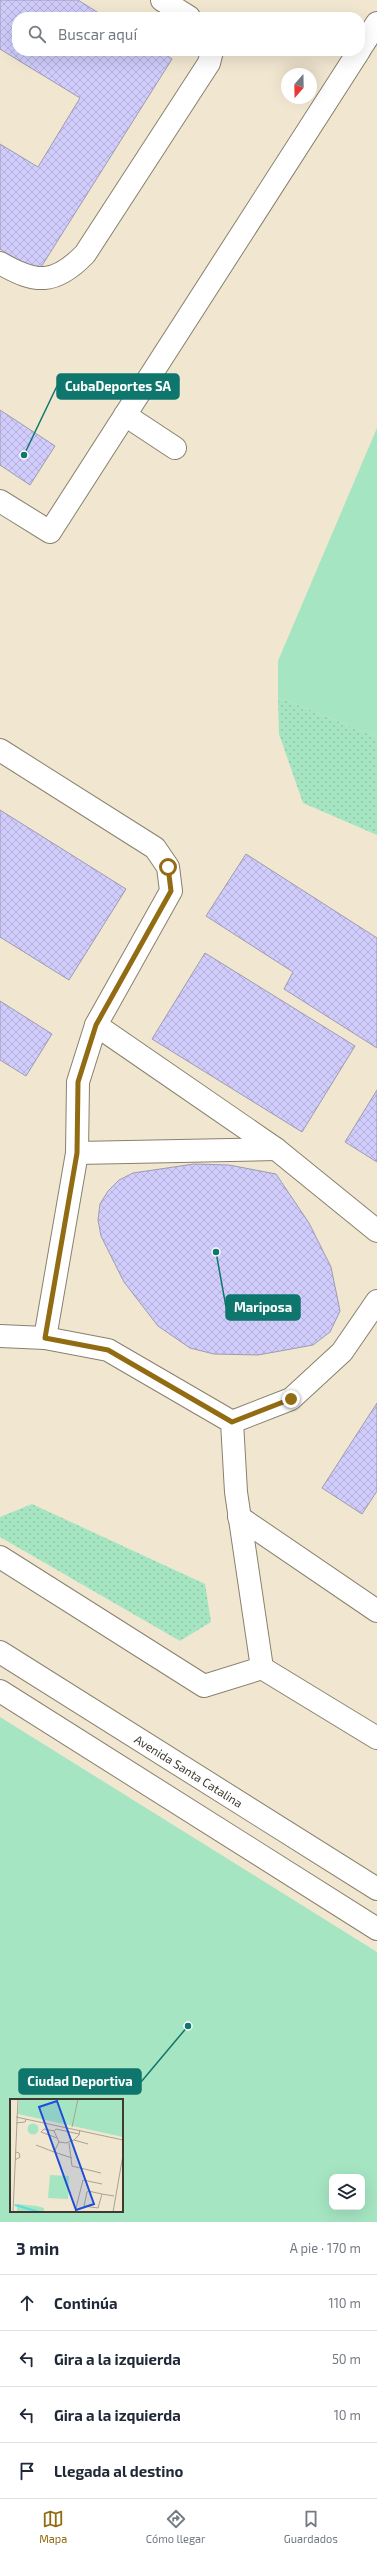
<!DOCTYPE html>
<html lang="es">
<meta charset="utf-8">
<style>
:root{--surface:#fff;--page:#f6f6f7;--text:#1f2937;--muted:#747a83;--line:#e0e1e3;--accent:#926c13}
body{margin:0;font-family:"Exo 2",sans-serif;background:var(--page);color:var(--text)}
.controls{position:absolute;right:12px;bottom:12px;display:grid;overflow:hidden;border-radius:8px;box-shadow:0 4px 16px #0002}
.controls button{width:36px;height:36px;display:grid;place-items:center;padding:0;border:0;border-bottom:1px solid var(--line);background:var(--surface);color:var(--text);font:20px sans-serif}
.compass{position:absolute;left:281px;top:68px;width:36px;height:36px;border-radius:50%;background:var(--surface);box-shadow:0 4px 16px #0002;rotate:200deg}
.stop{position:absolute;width:12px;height:12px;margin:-9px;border:3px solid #926c13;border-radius:50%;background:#fff}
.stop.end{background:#926c13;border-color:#fff;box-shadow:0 1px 4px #0008}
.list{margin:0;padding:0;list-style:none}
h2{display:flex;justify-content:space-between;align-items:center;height:52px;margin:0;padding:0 16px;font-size:17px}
h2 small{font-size:13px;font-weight:400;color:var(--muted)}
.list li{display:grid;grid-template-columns:26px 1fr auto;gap:12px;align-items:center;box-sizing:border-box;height:56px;padding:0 16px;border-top:1px solid var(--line)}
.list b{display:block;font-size:15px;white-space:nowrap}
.list em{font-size:13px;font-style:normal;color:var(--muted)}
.icon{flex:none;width:22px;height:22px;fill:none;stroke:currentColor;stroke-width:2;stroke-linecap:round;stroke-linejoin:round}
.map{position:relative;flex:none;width:377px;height:2222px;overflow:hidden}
.search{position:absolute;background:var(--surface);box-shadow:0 4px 16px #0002;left:12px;right:12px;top:12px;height:44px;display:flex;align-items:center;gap:10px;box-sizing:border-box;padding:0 14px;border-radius:16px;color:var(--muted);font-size:15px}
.sheet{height:276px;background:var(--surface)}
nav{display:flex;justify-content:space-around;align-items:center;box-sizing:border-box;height:56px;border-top:1px solid var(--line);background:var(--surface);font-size:11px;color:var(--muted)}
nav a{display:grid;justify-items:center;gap:2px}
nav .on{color:var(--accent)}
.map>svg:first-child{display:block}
.grass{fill:url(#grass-dots)}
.park{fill:#a5e5c2;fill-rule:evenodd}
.building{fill:url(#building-cross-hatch);stroke:#9d9bb1}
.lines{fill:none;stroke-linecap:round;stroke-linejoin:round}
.minor-casing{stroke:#89806c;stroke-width:24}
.major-casing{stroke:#89806c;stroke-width:24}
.minor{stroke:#fff;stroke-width:22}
.major{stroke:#fff;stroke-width:22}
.route{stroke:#926c13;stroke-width:5}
.labels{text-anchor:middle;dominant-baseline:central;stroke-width:3.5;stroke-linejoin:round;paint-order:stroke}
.street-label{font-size:12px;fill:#3e3a31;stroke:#fff}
.inset-river{fill:none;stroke:#5cdbe1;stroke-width:2}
.inset-road{fill:none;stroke:#a9a291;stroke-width:1}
.view{fill:#1d4ed8;fill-opacity:0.15;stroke:#1d4ed8;stroke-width:2}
.inset-edge{fill:none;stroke:#3e3a31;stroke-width:2}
.leader{fill:none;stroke:#0f766e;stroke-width:1.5}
.callout-dot{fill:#0f766e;stroke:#fff;stroke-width:1.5}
.callout{fill:#0f766e;stroke:#0f766e;stroke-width:1.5}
.callout-label{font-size:13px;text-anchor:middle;font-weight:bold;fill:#fff}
</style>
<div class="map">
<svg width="377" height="2222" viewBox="0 0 377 2222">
<defs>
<pattern id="grass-dots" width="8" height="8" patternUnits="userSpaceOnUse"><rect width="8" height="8" fill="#a5e5c2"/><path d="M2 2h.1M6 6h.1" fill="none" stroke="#8fc5a7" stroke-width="1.8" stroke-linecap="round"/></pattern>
<pattern id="building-cross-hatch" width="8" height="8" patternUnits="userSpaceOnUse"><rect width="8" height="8" fill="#d0ccfc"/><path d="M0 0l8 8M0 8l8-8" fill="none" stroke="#b4b0d8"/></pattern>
</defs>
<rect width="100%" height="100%" fill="#f1e7d1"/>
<g class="grass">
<path d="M 278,697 L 377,737 L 377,835 L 303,803 L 279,734 Z"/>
<path d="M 32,1504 L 205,1584 L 211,1622 L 180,1641 L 0,1537 L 0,1517 Z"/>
</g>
<g class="park">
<path d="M 377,428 L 377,737 L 278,697 L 278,661 Z"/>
<path d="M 0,1717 L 377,1952 L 377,2222 L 0,2222 ZM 11,2100 L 122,2100 L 122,2211 L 11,2211 ZM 332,2177 L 362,2177 L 362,2207 L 332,2207 Z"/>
</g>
<g class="building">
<path d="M 0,0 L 78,0 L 105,17 L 17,17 L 17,51 L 160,51 L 172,59 L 38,272 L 0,249 L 0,144 L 38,167 L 80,98 L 0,49 Z"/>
<path d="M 0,410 L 55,446 L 30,485 L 0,465 Z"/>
<path d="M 0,810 L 126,889 L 69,980 L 0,937 Z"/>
<path d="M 246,854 L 377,938 L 377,1048 L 284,989 L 293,972 L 206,916 Z"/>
<path d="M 205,953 L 355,1046 L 302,1132 L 152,1039 Z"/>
<path d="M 0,1001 L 52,1034 L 26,1076 L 0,1060 Z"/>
<path d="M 377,1090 L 377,1162 L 345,1142 Z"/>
<path d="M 194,1164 L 229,1165 L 276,1174 L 309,1223 L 331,1267 L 340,1311 L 330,1332 L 313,1345 L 258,1355 L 214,1354 L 190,1348 L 158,1326 L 124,1282 L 101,1236 L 98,1220 L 100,1204 L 108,1191 L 119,1180 L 133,1173 Z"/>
<path d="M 377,1403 L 377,1491 L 362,1514 L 322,1488 Z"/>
</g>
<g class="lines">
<defs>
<g id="minor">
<path d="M 162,0 L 189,17"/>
<path d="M 360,49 L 377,23"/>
<path d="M 0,263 C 36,284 55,285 85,254 L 209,63 L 212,51"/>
<path d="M 125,415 L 175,448"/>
<path d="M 0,501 L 50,532 L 359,51"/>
<path d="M 0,750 L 155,848 L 168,867 L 171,891 L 96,1025 L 78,1082 L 77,1153 L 45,1338"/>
<path d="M 96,1025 L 276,1149 L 377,1231"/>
<path d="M 77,1153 L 276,1149"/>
<path d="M 0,1336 L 45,1338 L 108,1350 L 232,1422 L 236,1492 L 262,1668 L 204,1686 L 0,1557"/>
<path d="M 232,1422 L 291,1399 L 342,1352 L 377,1301"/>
<path d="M 239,1517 L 377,1611"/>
<path d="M 262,1668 L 377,1738"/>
</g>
<g id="major">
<path id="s1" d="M 0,1652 L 377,1889"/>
<path d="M 0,1691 L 377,1929"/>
</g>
</defs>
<use href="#minor" class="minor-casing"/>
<use href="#major" class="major-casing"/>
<use href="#minor" class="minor"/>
<use href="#major" class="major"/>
</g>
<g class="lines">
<path class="route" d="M 168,867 L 171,891 L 96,1025 L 78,1082 L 77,1153 L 45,1338 L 108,1350 L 232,1422 L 291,1399"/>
</g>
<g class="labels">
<g class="street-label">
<text stroke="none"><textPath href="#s1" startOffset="223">Avenida Santa Catalina</textPath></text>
</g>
</g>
<g transform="translate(10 2099)">
<rect width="113" height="113" fill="#f1e7d1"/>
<path d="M 7,105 L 27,107 L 34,109 L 34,113 L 7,112 Z" fill="#a5e5c2"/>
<path d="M 9,0 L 113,0 L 113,38 L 8,15 ZM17.5 30a5.5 5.5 0 1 1 11 0a5.5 5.5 0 1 1-11 0ZM 40,76 L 59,77 L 58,100 L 38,99 Z" fill="#a5e5c2"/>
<path class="inset-river" d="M 5,106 L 29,113"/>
<path class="inset-road" d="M 6,18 L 113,41M 6,24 L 15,23 L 16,20M 62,28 L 68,0M 44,32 L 34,30 L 31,33 L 47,39M 69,35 L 46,30 L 44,32 L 49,43 L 56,44 L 64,41 L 69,36 L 70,31M 64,41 L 78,45M 49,43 L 44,53 L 62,59M 59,44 L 62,67 L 91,74M 26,46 L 44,53M 5,61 L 10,58 L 9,54 L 6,53M 92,95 L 88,109 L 74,107 L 77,93 L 78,92 L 92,95 L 104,97M 3,113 L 8,0M 65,113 L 73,81 L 92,85M 103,113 L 113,56"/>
<path class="view" d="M 47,2 L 84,105 L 66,111 L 29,8 Z"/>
<rect width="113" height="113" class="inset-edge"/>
</g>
<path class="leader" d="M24 455L57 386M216 1252L226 1307M188 2026L141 2082"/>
<g class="callout-dot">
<circle cx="24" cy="455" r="4"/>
<circle cx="216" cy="1252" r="4"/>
<circle cx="188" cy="2026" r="4"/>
</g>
<g class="callout">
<rect x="57" y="374" width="122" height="25" rx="4"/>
<rect x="226" y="1295" width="74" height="25" rx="4"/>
<rect x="19" y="2069" width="122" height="25" rx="4"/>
</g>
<g class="callout-label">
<text x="118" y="391">CubaDeportes SA</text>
<text x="263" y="1312">Mariposa</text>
<text x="80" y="2086">Ciudad Deportiva</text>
</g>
</svg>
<div class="controls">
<button><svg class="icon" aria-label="layers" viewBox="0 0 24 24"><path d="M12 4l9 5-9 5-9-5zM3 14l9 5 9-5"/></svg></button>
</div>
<svg class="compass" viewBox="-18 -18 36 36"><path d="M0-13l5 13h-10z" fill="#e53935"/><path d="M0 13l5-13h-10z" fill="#747a83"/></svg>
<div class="stop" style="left:168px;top:867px"></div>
<div class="stop end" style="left:291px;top:1399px"></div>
<div class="search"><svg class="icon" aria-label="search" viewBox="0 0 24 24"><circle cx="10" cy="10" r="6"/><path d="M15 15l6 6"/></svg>Buscar aquí</div>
</div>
<section class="sheet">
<h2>3 min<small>A pie · 170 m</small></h2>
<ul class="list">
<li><svg class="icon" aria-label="ahead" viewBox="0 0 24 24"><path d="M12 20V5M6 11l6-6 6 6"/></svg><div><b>Continúa</b></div><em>110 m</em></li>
<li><svg class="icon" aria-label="left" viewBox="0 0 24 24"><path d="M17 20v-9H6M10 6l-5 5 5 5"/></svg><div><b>Gira a la izquierda</b></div><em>50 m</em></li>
<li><svg class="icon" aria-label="left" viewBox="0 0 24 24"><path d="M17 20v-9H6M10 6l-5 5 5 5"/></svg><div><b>Gira a la izquierda</b></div><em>10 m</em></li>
<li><svg class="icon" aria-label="arrive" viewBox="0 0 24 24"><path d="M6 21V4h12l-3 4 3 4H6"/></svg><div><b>Llegada al destino</b></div></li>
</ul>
</section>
<nav>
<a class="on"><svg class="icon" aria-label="map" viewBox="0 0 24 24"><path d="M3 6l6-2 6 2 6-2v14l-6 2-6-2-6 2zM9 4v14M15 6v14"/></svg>Mapa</a>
<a><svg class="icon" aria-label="directions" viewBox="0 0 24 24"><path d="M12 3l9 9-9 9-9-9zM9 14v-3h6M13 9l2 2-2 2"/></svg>Cómo llegar</a>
<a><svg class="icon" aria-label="saved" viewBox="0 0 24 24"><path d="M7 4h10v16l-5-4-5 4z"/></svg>Guardados</a>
</nav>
